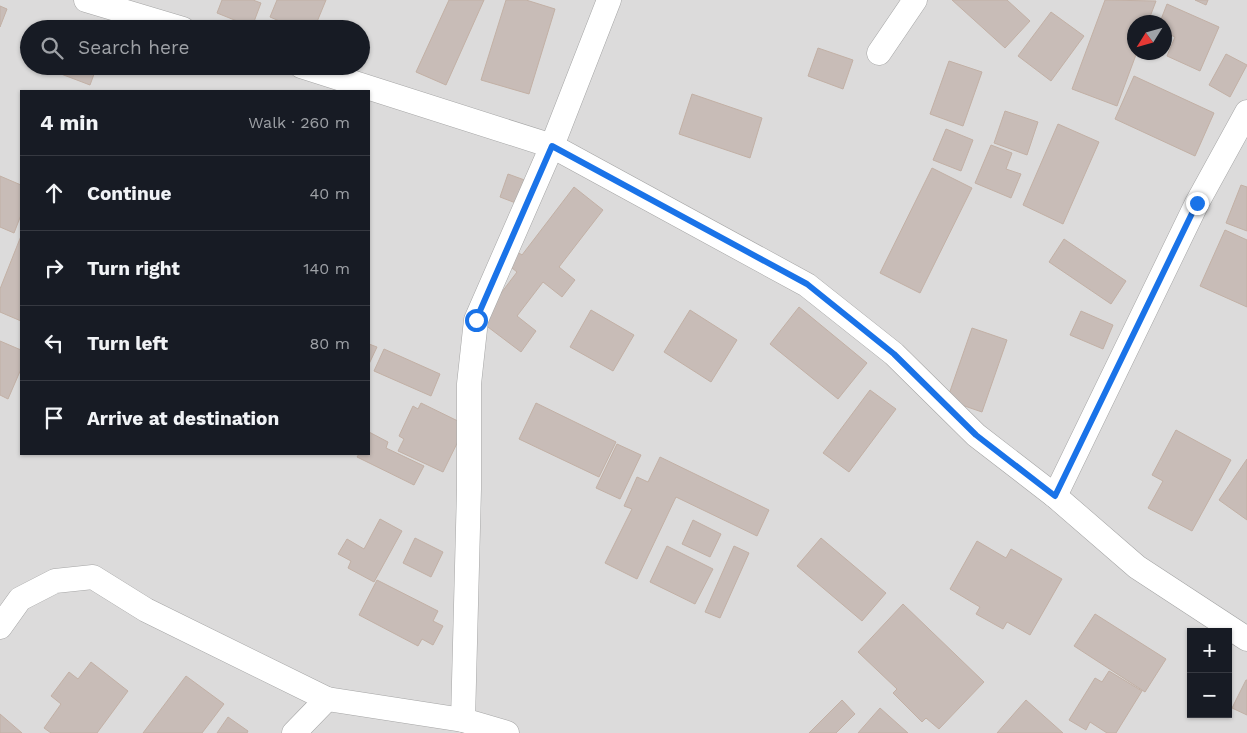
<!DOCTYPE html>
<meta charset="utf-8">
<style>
:root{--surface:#171b24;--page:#242831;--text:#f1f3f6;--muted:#9ea1a6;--line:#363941}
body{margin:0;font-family:"Work Sans",sans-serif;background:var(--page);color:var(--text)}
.controls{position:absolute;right:15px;bottom:15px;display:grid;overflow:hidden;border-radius:0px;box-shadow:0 1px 4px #0004}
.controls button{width:45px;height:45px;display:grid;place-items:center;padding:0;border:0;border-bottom:1px solid var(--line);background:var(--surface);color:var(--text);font:25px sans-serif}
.compass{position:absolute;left:1127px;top:15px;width:45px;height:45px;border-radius:50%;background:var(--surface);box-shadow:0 1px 4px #0004;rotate:233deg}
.stop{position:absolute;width:15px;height:15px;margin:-11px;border:4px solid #1a73e8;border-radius:50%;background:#fff}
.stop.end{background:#1a73e8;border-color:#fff;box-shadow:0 1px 5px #0008}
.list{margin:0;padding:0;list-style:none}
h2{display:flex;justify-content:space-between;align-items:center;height:65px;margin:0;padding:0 20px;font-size:21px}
h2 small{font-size:16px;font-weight:400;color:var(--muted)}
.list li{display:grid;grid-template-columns:32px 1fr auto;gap:15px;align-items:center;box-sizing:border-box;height:75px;padding:0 20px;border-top:1px solid var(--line)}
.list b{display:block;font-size:19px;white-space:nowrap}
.list em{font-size:16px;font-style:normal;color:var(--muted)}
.icon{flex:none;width:28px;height:28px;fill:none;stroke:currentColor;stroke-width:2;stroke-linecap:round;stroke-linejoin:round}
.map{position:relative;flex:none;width:1247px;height:733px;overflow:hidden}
.search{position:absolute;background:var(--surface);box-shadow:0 1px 4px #0004;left:20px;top:20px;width:350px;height:55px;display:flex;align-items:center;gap:12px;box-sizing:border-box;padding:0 18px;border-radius:28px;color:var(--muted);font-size:19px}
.panel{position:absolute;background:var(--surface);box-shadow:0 1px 4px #0004;left:20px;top:90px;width:350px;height:365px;border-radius:0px}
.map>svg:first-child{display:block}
.residential{fill:#dcdbdb;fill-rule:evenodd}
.building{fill:#c8bcb7;stroke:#c2b0a5}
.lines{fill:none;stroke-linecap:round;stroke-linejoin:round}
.street-casing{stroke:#a5a5a5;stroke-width:25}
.street{stroke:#fff;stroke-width:24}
.route{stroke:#1a73e8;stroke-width:6}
</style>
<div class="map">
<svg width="1247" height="733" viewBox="0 0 1247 733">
<rect width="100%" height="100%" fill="#f0ebe4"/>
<path class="residential" d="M 0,0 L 1247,0 L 1247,733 L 0,733 ZM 1134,22 L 1164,22 L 1164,52 L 1134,52 ZM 29,29 L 361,29 L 361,66 L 29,66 ZM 21,91 L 369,91 L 369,454 L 21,454 ZM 1191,632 L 1228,632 L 1228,714 L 1191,714 Z"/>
<g class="building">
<path d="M 222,0 L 253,0 L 261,3 L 252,27 L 217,13 Z"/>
<path d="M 277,0 L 326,0 L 314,29 L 298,29 L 270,17 Z"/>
<path d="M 449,0 L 484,0 L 446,85 L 416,72 Z"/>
<path d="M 506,0 L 526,0 L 555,9 L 529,94 L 481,80 Z"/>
<path d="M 952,0 L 1007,0 L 1030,21 L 1005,48 Z"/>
<path d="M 1105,0 L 1156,1 L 1148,22 L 1134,22 L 1134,52 L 1137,52 L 1117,106 L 1072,89 Z"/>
<path d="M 1195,0 L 1208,0 L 1206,5 Z"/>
<path d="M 1167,4 L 1219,27 L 1200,71 L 1167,56 L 1175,37 L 1164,32 L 1164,22 L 1160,22 Z"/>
<path d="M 0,6 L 7,9 L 0,27 Z"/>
<path d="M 1051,12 L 1084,36 L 1051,81 L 1018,56 Z"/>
<path d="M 818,48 L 853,60 L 843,89 L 808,76 Z"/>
<path d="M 29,49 L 29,62 L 24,60 Z"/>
<path d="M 1226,54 L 1247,65 L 1230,97 L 1209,85 Z"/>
<path d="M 949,61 L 982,72 L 963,126 L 930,114 Z"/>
<path d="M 40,66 L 97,66 L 90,85 Z"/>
<path d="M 1134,76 L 1214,113 L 1195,156 L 1115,119 Z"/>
<path d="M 692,94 L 762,118 L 750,158 L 679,134 Z"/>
<path d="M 1005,111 L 1038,122 L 1027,155 L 994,143 Z"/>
<path d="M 1058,124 L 1099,142 L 1063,224 L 1023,205 Z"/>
<path d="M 946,129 L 973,140 L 961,171 L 933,160 Z"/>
<path d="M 991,145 L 1012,153 L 1006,169 L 1021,174 L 1011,198 L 975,183 Z"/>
<path d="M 932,168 L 972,188 L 920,293 L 880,273 Z"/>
<path d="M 508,174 L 530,182 L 521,205 L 500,197 Z"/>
<path d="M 0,176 L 21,185 L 21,215 L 14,233 L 0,227 Z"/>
<path d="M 1241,185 L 1247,187 L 1247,231 L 1226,223 Z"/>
<path d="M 574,187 L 603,210 L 559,267 L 575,280 L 562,297 L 543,282 L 517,316 L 536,331 L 521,352 L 480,321 L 517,272 L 507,264 L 516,251 L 522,255 Z"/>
<path d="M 1225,230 L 1247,240 L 1247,307 L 1200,286 Z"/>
<path d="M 21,236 L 21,321 L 0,312 L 0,289 Z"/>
<path d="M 1064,239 L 1126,281 L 1111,304 L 1049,262 Z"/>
<path d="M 799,307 L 867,363 L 838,399 L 770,344 Z"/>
<path d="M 591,310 L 634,335 L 613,371 L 570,347 Z"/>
<path d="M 690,310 L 737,340 L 711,382 L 664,352 Z"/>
<path d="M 1081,311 L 1113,325 L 1103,349 L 1070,335 Z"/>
<path d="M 972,328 L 1007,340 L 982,412 L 947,400 Z"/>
<path d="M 0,341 L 21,350 L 21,369 L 8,399 L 0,395 Z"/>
<path d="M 369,344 L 377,347 L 369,364 Z"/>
<path d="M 384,349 L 440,374 L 431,396 L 374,371 Z"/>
<path d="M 870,390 L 896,409 L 849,472 L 823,453 Z"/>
<path d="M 421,403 L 466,425 L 443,472 L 398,451 L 404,439 L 399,436 L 413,406 L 418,409 Z"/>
<path d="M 536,403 L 616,442 L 599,477 L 519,439 Z"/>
<path d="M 1176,430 L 1231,460 L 1192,531 L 1148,508 L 1163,481 L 1152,475 Z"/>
<path d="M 369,432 L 388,442 L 386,448 L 424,466 L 414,485 L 357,457 L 359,454 L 369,454 Z"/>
<path d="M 617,444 L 641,455 L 620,499 L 596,488 Z"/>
<path d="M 660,457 L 769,510 L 757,536 L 676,497 L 637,579 L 605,563 L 632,509 L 624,506 L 637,477 L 648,482 Z"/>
<path d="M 1247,459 L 1247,520 L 1219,500 Z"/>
<path d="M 380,519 L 402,531 L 374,582 L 348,568 L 351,561 L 338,554 L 347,539 L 364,549 Z"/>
<path d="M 693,520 L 721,534 L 710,557 L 682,544 Z"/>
<path d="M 415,538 L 443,552 L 431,577 L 403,563 Z"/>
<path d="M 821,538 L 886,593 L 862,621 L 797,566 Z"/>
<path d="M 977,541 L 1006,558 L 1011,549 L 1062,579 L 1030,635 L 1007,622 L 1003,629 L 976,614 L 980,607 L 950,589 Z"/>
<path d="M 667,546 L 713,569 L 695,604 L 650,582 Z"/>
<path d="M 734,546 L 749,553 L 720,618 L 705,612 Z"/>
<path d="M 377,580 L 438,611 L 433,621 L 443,626 L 433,645 L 422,639 L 418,646 L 359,615 Z"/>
<path d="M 903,604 L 984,682 L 939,729 L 926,718 L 922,722 L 893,693 L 897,689 L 858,652 Z"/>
<path d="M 1095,614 L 1166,659 L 1145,692 L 1074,646 Z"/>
<path d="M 91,662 L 128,691 L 97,733 L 51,733 L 44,728 L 61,704 L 51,696 L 69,672 L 78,679 Z"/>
<path d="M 1109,671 L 1142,691 L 1116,733 L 1107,733 L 1090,722 L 1086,730 L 1069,720 L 1095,678 L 1102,682 Z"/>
<path d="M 186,676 L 224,704 L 202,733 L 143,733 Z"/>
<path d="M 1246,680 L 1247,680 L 1247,715 L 1232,708 Z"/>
<path d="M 842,700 L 855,714 L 836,733 L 809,733 Z"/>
<path d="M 1026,700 L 1063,733 L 997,733 Z"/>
<path d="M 880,708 L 908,733 L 858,733 Z"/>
<path d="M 0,714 L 22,733 L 0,733 Z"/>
<path d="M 228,717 L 248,731 L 247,733 L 217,733 Z"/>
</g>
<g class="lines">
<defs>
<g id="street">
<path d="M 86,0 L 183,29"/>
<path d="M 879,53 L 915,0"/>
<path d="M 301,66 L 552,146 L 807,285 L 894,354 L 976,435 L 1055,496 L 1137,567 L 1247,639"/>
<path d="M 1055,496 L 1197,203 L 1247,112"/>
<path d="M 0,627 L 20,599 L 55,581 L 93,577 L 146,610 L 327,699 L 463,720 L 507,733"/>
<path d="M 463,720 L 469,489 L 469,384 L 476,320 L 552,146 L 609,0"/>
<path d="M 294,733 L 327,699"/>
</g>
</defs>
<use href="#street" class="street-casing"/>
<use href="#street" class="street"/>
</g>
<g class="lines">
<path class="route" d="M 476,320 L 552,146 L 807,284 L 894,354 L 976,435 L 1055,496 L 1197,203"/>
</g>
</svg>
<div class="controls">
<button>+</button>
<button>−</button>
</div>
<svg class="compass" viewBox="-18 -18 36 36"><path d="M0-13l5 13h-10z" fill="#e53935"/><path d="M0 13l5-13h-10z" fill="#9ea1a6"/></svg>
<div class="stop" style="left:476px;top:320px"></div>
<div class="stop end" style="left:1197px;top:203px"></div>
<div class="search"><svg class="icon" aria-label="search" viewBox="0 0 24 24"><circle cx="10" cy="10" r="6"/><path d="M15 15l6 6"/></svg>Search here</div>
<section class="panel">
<h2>4 min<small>Walk · 260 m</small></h2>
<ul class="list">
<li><svg class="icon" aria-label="ahead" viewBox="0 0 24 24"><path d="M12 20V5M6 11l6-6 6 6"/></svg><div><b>Continue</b></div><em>40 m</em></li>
<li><svg class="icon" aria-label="right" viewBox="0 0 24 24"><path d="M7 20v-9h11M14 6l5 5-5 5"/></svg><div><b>Turn right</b></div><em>140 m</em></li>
<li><svg class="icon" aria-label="left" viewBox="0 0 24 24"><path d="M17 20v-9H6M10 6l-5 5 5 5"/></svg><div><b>Turn left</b></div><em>80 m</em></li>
<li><svg class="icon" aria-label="arrive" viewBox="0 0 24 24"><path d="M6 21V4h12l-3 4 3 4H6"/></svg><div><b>Arrive at destination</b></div></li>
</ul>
</section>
</div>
